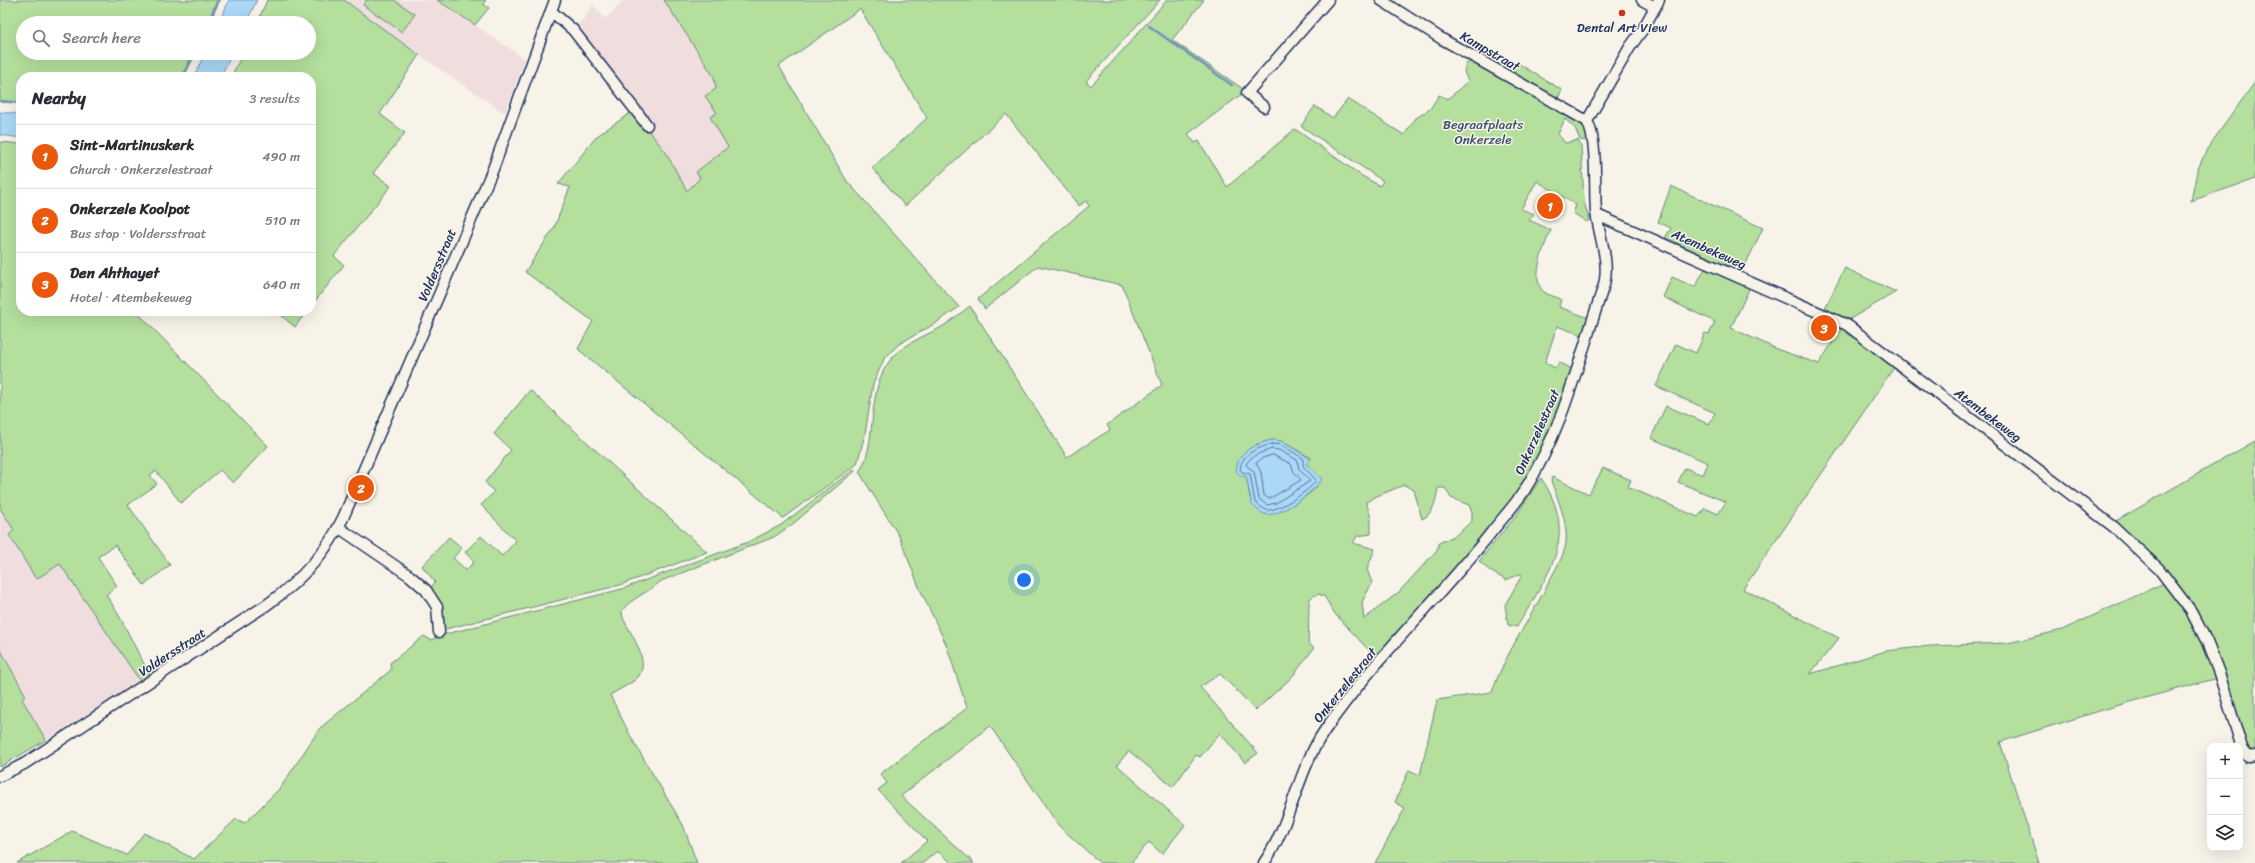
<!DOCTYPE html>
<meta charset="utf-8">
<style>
:root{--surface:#fff;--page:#f2f2f3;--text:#2b2b33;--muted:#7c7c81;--line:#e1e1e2;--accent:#ea580c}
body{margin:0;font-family:Sriracha,sans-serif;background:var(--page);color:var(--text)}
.controls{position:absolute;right:12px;bottom:12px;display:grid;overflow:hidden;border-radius:8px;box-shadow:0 4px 16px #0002}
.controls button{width:36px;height:36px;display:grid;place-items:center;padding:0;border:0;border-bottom:1px solid var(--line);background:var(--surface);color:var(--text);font:20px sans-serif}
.you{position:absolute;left:1024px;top:580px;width:14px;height:14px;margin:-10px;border:3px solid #fff;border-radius:50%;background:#1a73e8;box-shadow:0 0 0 6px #1a73e833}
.badge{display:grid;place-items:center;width:26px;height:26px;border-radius:50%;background:var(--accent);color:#fff;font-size:13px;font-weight:700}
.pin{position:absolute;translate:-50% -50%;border:2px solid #fff;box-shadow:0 1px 4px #0006}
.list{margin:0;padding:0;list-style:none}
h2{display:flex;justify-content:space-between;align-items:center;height:52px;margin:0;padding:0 16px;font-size:17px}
h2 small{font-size:13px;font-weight:400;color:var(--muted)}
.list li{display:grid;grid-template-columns:26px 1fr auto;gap:12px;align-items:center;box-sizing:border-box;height:64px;padding:0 16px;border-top:1px solid var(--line)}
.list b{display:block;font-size:15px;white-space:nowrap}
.list p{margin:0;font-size:13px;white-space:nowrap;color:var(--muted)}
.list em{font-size:13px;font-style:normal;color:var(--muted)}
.icon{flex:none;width:22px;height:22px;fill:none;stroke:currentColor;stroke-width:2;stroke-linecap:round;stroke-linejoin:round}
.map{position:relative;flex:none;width:2255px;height:863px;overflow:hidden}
.search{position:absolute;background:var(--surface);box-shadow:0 4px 16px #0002;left:16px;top:16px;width:300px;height:44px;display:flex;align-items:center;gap:10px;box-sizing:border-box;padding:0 14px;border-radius:22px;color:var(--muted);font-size:15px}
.panel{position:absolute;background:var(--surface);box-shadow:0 4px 16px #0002;left:16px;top:72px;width:300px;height:244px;border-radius:16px}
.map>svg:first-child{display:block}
.built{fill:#f0dddd}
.green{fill:#b4df9d;stroke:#68877e;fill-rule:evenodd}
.water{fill:#aad8f6;stroke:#7194b9}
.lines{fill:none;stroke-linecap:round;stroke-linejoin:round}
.shore{stroke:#54739b;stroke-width:1}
.stream{stroke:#7194b9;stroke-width:2.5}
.minor-casing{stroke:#1b2f5e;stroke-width:13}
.minor{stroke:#f7f3e8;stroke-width:10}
.poi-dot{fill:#c8321e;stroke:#f7f3e8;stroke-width:1.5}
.labels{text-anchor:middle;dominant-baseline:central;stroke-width:3;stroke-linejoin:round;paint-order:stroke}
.poi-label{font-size:13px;fill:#1b2f5e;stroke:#f7f3e8}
.street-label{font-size:13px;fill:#1b2f5e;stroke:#f7f3e8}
.park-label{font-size:13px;fill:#3a526b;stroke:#f7f3e8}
</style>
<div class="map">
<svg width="2255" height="863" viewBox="0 0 2255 863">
<rect width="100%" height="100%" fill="#f7f3e8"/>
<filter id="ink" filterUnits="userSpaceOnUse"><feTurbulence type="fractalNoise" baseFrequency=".025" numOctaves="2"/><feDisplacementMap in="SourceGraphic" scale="8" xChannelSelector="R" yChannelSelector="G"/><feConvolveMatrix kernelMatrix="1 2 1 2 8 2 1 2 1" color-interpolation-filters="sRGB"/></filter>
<g filter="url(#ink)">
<g class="built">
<path d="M 344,0 L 437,0 L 525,59 L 505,113 L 419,55 Z"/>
<path d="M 625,0 L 664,0 L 714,77 L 716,90 L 706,96 L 717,113 L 710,117 L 728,147 L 696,172 L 700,178 L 687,191 L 665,151 L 571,29 L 583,20 L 593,5 L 605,19 Z"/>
<path d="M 0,508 L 14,530 L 9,535 L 36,578 L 60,563 L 140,681 L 46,740 L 22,698 L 25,695 L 0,649 Z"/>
</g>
<g class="green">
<path d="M 0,0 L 220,0 L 209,23 L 23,23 L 23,53 L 196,53 L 184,77 L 21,77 L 21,103 L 0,102 Z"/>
<path d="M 267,0 L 344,0 L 419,55 L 380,114 L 405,133 L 373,173 L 391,186 L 334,256 L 344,265 L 311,306 L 311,77 L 231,77 L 243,53 L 309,53 L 309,23 L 257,23 Z"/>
<path d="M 366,0 L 394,0 L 415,14 L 402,32 L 363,5 Z"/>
<path d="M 437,0 L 486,0 L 483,4 L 489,8 L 475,25 Z"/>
<path d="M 664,0 L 1160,0 L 1086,81 L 1091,86 L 1167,0 L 1204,0 L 1172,40 L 1246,91 L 1188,134 L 1195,143 L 1199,141 L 1227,187 L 1295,129 L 1362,176 L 1380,186 L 1383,181 L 1301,126 L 1315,106 L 1333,118 L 1348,99 L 1404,135 L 1416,118 L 1430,109 L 1439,95 L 1448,99 L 1468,81 L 1464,72 L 1466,64 L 1473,60 L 1495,72 L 1506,63 L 1519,64 L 1562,90 L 1557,100 L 1588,117 L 1587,141 L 1580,140 L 1575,128 L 1565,119 L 1558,134 L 1565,143 L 1578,140 L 1581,146 L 1584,201 L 1589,220 L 1587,222 L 1573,213 L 1576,205 L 1537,181 L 1521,209 L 1534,214 L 1529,220 L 1551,230 C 1545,244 1529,280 1544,292 C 1548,295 1556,297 1561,299 L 1559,307 L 1589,318 L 1582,335 L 1557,326 L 1545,363 L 1556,368 L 1559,362 L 1572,369 L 1545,451 L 1510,507 L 1377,659 L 1335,614 L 1324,596 L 1318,594 C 1315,595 1311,597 1310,599 C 1308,602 1309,636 1308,643 L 1314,648 L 1292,677 L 1256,710 L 1220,674 L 1200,687 L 1258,753 L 1245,763 L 1220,733 L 1200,757 L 1196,755 L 1173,787 L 1129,751 L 1117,765 L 1185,825 L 1162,854 L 1149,842 L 1131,863 L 1100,863 L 1059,826 L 990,726 L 901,796 L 974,863 L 952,863 L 937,851 L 923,863 L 901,863 L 927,841 L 878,790 L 887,783 L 880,774 L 967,708 L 946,644 L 919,587 L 899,536 L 859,472 C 877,448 867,396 886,366 C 899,346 920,338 940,328 C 951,322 960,313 970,306 L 1067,457 L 1110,430 L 1107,425 L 1162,385 L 1122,285 L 1038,266 L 985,309 L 978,299 L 1089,206 L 1086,201 L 1079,206 L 1006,114 L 905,206 L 872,168 L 927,118 L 860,9 L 779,66 L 847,181 L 959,307 L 936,323 L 899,344 L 884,359 L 873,384 L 865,434 L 857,464 L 783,518 L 578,349 L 593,321 L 525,272 L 554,228 L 570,187 L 558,184 L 597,136 L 633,111 L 665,151 L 687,191 L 700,178 L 696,172 L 728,147 L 710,117 L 717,113 L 705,96 L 716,89 L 714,77 ZM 1272,440 L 1281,441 L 1311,458 L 1306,464 L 1317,487 C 1304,498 1283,514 1265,514 L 1250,498 L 1246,475 L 1257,444 ZM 1404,485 L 1414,490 L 1422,519 C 1434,514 1436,499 1438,488 L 1445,488 L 1451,498 L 1469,505 L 1472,513 L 1472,521 L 1456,535 L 1439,543 L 1437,550 L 1399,592 L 1364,619 L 1362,602 L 1372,583 L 1367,569 L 1375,549 L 1353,543 L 1357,536 L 1371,534 L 1371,518 L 1366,502 L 1377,496 Z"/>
<path d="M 2255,82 L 2255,179 L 2191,201 L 2197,171 L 2207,149 Z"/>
<path d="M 0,142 L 21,144 L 21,311 L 136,311 L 268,446 L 233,483 L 220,470 L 181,503 L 156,471 L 150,475 L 157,484 L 128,505 L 170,565 L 144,585 L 115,545 L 98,557 L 117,586 L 106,595 C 124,620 134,648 150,674 L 140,681 L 60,564 L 36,579 L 9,535 L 14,530 L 0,508 Z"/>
<path d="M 1671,186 L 1763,228 L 1742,272 L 1665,238 L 1671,228 L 1658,222 Z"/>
<path d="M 1707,265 L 1751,285 L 1731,328 L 1779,350 L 1819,364 L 1842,327 L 1895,366 L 1743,589 L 1839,638 L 1810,674 L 1886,651 L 1930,646 L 2008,643 L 2062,630 L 2166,582 C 2187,612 2203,643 2217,678 L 2109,708 L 2000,742 L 2039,863 L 1375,863 L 1405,808 L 1395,802 L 1409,770 L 1420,775 L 1437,700 L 1492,692 C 1506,651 1533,615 1552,576 C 1557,566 1565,554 1566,542 C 1568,522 1558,500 1551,481 L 1552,477 L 1589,494 L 1603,468 L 1631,480 L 1628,487 L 1698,517 L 1705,508 L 1718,514 L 1726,502 L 1678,482 L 1685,468 L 1703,475 L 1708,463 L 1651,438 L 1666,406 L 1709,424 L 1715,413 L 1656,386 L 1676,344 L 1696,353 L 1705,333 L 1709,334 L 1715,322 L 1663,297 L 1672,277 L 1695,287 Z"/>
<path d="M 1845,268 L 1896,292 L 1850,319 L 1845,320 L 1824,310 Z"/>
<path d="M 276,311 L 307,311 L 295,327 Z"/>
<path d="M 530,390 L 707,552 L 620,585 L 442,630 L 430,589 L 435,582 L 422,566 L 449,537 L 462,548 L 453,558 L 466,570 L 474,562 L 465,552 L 481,536 L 502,556 L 516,541 L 481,505 L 494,492 L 485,482 L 511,450 L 494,434 Z"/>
<path d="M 2255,441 L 2255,752 L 2252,752 L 2245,748 L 2192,605 L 2176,582 L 2163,568 L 2114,522 Z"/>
<path d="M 854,469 L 855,471 L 794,523 L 774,537 L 661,581 C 650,592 629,599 622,611 L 623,618 C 631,635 654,665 635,680 C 627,686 618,690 610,695 L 632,739 L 683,825 L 697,863 L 17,863 L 72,831 L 127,855 L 144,833 L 194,859 L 236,819 L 245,823 L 281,787 L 320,728 L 391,670 L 390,663 L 424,636 L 431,640 L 442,635 L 622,589 L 748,542 L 781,525 Z"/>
<path d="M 1541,478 C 1581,537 1547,575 1517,627 L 1508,625 L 1505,605 L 1522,575 L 1520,574 L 1506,580 L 1490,571 L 1479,561 L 1515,517 Z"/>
<path d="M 0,649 L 26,696 L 22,699 L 46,740 L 0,767 Z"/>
</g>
<g class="water">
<path d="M 229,0 L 257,0 L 246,23 L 219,23 Z"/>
<path d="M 205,53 L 233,53 L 220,77 L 194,77 Z"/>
<path d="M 0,112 L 21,114 L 21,138 L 0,135 Z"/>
<path d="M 1272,440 L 1281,441 L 1311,459 L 1306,464 L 1322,479 C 1315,491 1279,518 1265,514 C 1260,513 1256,508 1252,505 L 1246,476 L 1241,476 L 1236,471 C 1238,451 1253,445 1272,440 Z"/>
</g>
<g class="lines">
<g class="shore">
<path d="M 1272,444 L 1281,445 L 1303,458 L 1303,466 L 1316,480 C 1312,489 1279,511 1268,510 C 1263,510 1259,505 1255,502 L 1250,474 L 1242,472 L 1240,469 C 1242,453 1258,448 1272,444 Z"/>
<path d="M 1272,449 L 1279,450 L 1297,460 L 1299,469 L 1310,481 L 1276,503 L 1267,505 L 1259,499 L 1254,472 L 1246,465 C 1250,455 1263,452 1272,449 Z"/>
<path d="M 1273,455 L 1291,464 L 1294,472 L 1301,480 L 1269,499 L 1264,495 L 1261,472 L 1256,463 L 1263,458 Z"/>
</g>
<g class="stream">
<path d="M 208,23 L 218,0"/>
<path d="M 1149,26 L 1232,85"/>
<path d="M 182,77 L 194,53"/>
<path d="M 0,101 L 21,103"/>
</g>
<defs>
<g id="minor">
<path d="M 1381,0 L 1442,39 L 1587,121"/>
<path d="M 1642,0 L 1655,7"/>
<path d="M 551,11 L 573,30 L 647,125"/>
<path d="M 1264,107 L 1247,93 L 1328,0"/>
<path d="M 1587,121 L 1630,47 L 1643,29 L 1659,0"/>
<path d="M 1597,215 L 1847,325 L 2114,527 L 2159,569 L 2191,611 L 2207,642 L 2219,673 L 2242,748 L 2248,757 L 2255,756"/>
<path d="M 338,527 L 410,576 L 426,590 L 437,607 L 439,632"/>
<path d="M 0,776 L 24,764 L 268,604 C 300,581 326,554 343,518 L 493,169 L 555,0"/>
<path d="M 1264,863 C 1292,822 1297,771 1325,730 C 1373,660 1437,601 1490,534 C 1501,520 1514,506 1524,491 C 1564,428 1580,355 1604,285 C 1610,261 1599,236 1596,212 C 1594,189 1598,140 1587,121"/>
</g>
</defs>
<use href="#minor" class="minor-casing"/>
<use href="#minor" class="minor"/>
</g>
</g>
<circle class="poi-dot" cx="1622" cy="13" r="4"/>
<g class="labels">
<g class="poi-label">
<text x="1622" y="27">Dental Art View</text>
</g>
<g class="street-label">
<text transform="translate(1490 51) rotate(30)">Kampstraat</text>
<text transform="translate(1709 249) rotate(24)">Atembekeweg</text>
<text transform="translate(437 265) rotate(-67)">Voldersstraat</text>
<text transform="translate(1988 415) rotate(37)">Atembekeweg</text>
<text transform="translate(1537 432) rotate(-66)">Onkerzelestraat</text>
<text transform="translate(172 652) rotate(-33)">Voldersstraat</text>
<text transform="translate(1345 685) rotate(-51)">Onkerzelestraat</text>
</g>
<g class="park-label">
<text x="1483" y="124">Begraafplaats<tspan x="1483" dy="15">Onkerzele</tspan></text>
</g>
</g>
</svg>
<div class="controls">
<button>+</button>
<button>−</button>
<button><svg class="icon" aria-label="layers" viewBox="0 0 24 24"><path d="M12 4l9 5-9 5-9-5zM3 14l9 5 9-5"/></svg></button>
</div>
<div class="you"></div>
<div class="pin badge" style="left:1550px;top:206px">1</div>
<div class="pin badge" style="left:361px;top:488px">2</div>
<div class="pin badge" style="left:1824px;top:328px">3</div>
<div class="search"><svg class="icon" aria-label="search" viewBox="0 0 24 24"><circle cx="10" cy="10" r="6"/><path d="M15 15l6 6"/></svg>Search here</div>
<section class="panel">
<h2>Nearby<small>3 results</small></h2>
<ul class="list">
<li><span class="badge">1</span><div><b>Sint-Martinuskerk</b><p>Church · Onkerzelestraat</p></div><em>490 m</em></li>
<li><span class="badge">2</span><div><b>Onkerzele Koolpot</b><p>Bus stop · Voldersstraat</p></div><em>510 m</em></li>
<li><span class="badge">3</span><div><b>Den Ahthayet</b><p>Hotel · Atembekeweg</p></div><em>640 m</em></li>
</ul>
</section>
</div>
